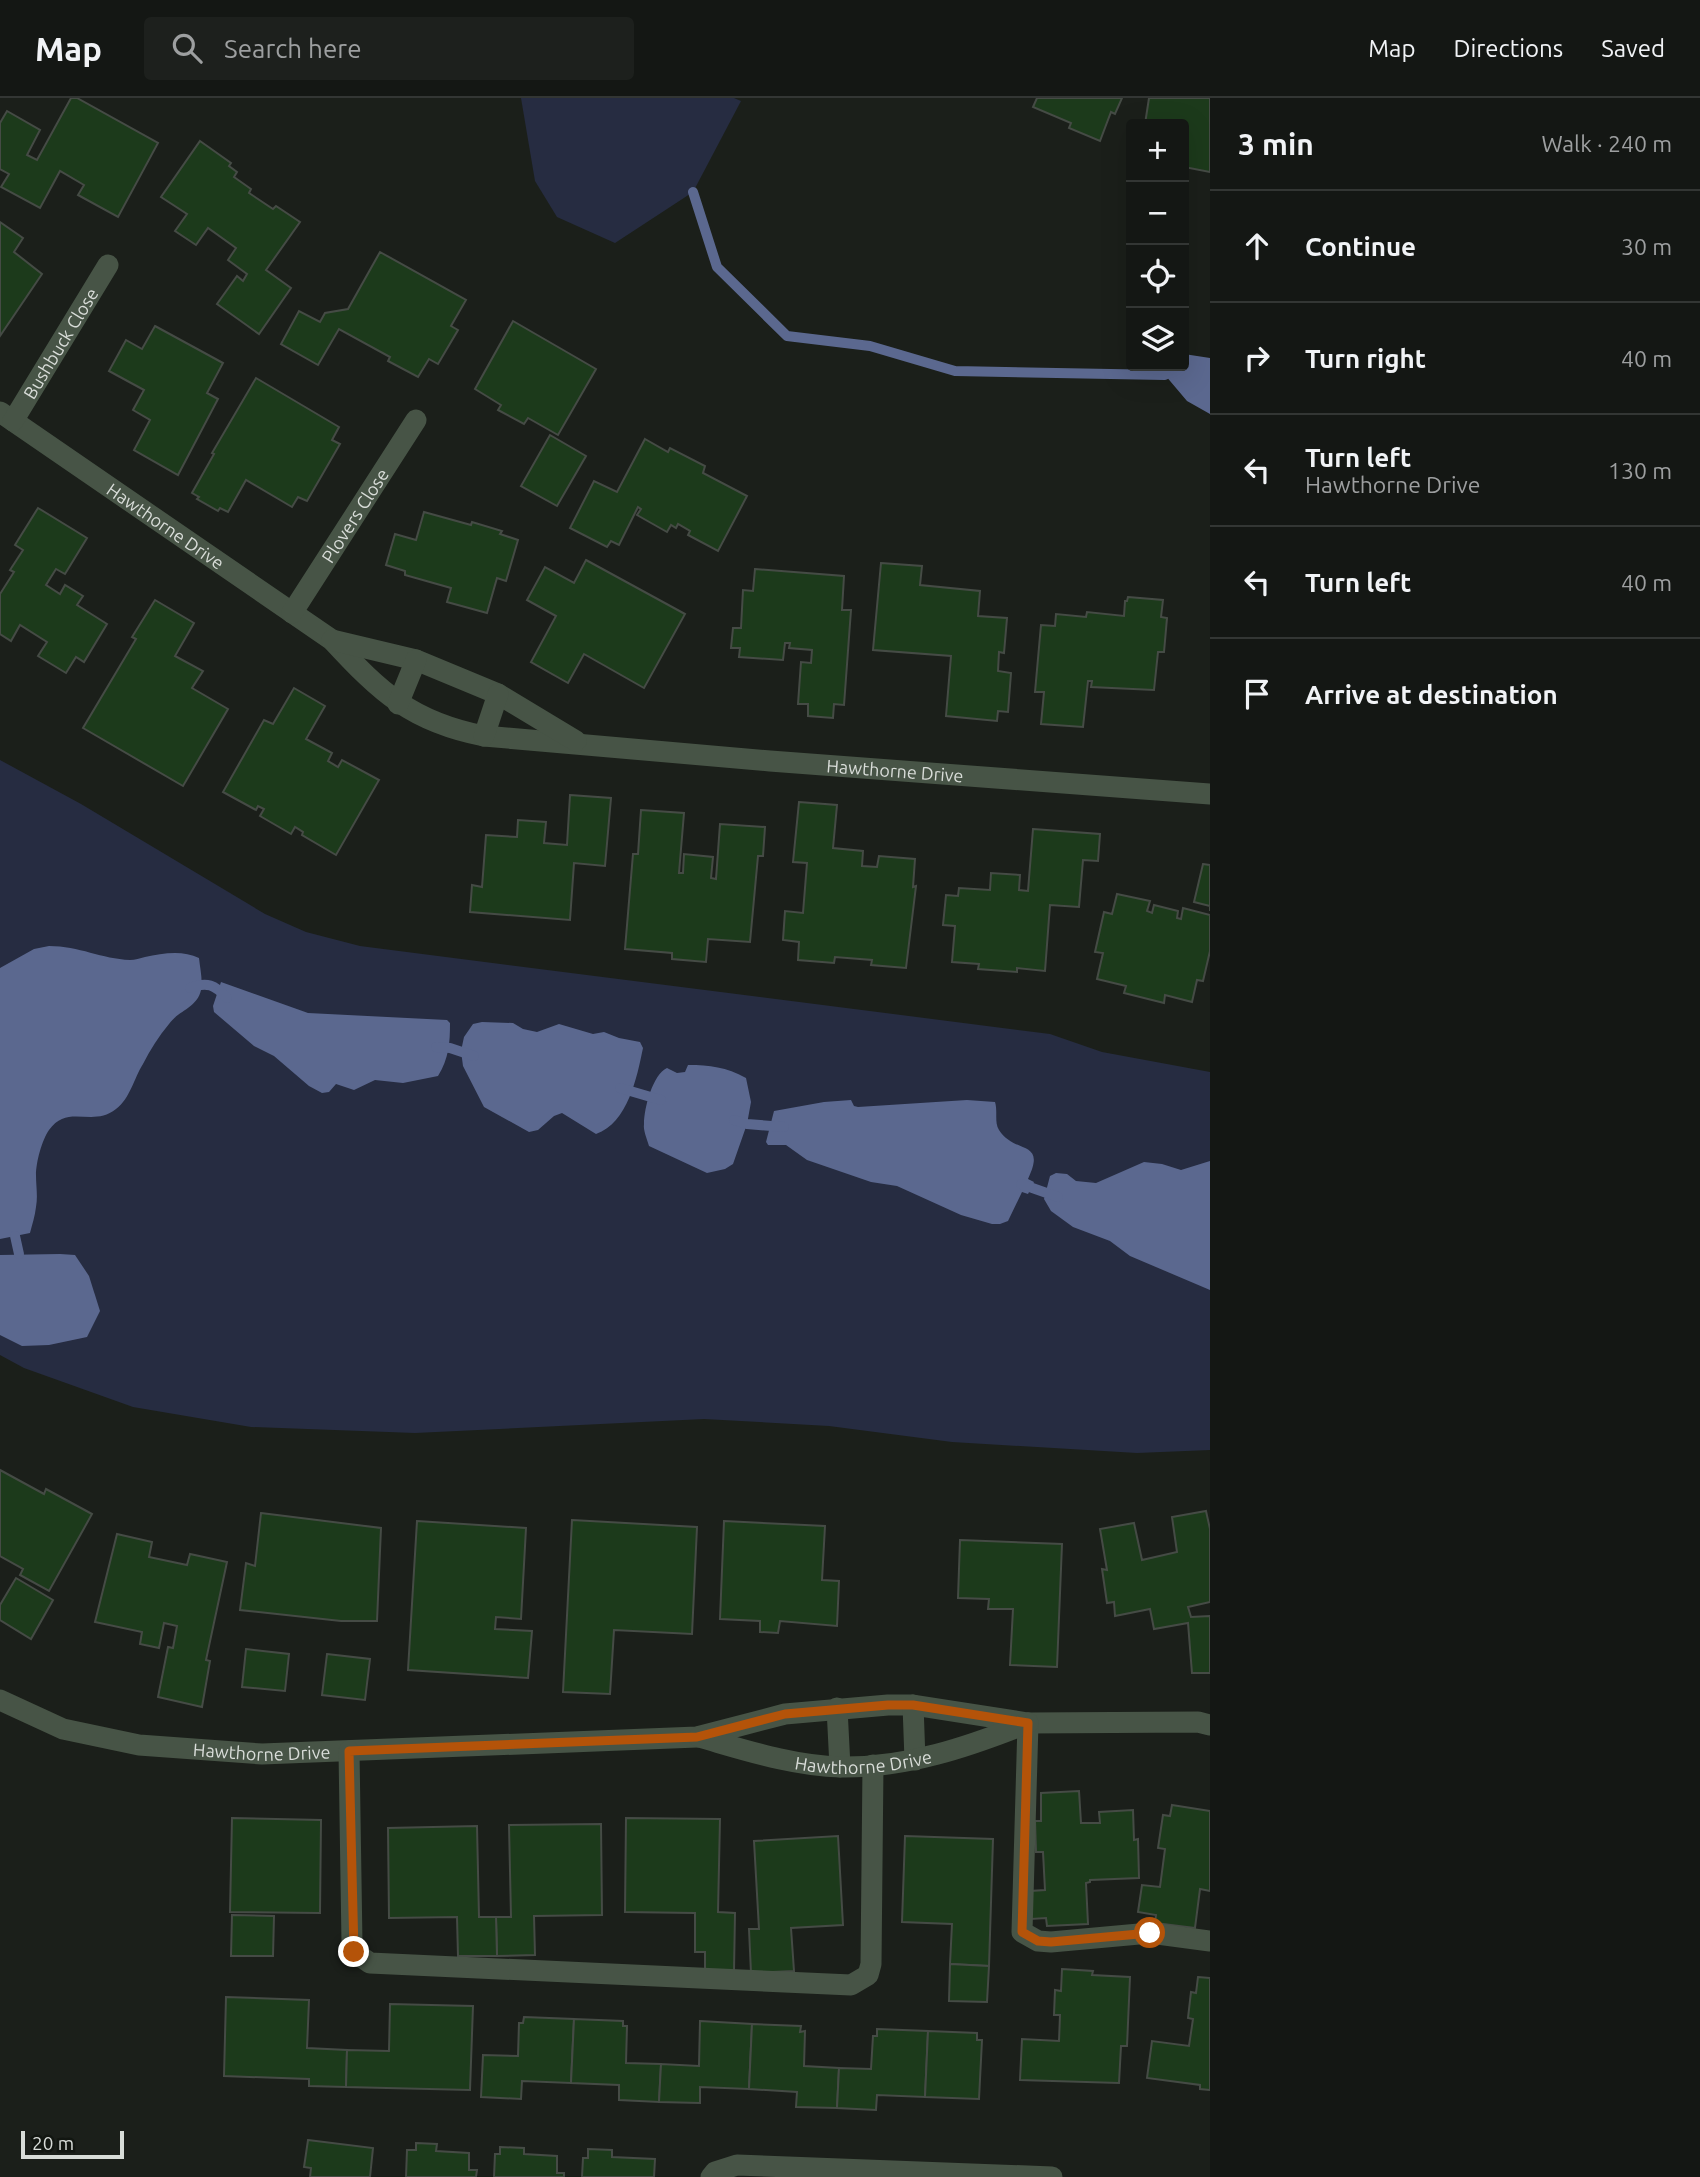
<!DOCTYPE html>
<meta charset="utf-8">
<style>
:root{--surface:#141714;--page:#1d201d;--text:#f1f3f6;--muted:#9d9fa0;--line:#333634}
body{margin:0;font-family:Ubuntu,sans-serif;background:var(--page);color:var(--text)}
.controls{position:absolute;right:21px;top:21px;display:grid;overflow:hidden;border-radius:7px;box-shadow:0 7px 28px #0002}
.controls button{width:63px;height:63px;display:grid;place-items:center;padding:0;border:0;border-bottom:2px solid var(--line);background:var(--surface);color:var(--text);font:35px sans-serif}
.scale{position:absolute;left:21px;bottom:18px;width:103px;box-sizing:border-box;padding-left:7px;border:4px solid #d8dcd8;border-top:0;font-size:19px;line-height:24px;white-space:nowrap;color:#d8dcd8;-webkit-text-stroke:5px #121611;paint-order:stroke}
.stop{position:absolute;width:21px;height:21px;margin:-16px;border:5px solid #b45309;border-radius:50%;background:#fff}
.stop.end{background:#b45309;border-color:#fff;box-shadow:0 2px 7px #0008}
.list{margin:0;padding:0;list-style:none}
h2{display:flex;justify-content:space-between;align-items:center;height:91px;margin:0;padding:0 28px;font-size:30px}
h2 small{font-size:23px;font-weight:400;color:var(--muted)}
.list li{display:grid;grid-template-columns:46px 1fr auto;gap:21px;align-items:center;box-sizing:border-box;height:112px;padding:0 28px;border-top:2px solid var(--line)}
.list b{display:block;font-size:26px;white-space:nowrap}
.list p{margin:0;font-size:23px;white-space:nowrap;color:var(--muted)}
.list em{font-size:23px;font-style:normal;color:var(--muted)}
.icon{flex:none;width:38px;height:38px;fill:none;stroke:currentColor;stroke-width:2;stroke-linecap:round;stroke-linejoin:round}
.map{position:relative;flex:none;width:1210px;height:2079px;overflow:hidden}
header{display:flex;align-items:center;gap:42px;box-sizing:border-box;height:98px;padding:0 35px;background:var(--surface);border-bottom:2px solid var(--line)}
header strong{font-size:33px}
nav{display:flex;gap:38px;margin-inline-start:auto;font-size:24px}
.search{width:490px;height:63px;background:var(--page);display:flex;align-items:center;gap:18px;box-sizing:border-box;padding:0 24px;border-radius:7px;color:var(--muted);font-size:26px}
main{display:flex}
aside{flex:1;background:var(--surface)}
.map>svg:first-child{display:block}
.green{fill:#262c41}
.water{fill:#5b688f}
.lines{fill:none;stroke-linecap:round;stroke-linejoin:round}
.stream{stroke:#5b688f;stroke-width:10}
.building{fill:#1c3a1b;stroke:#454b45;stroke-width:2}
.minor{stroke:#475446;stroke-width:21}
.route{stroke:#b45309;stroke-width:9}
.labels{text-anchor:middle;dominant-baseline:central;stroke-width:6;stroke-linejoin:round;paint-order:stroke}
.street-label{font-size:18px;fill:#d8dcd8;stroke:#121611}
</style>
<header>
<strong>Map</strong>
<div class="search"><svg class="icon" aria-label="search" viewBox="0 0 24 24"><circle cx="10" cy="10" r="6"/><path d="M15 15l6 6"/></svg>Search here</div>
<nav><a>Map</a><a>Directions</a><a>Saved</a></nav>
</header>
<main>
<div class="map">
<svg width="1210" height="2079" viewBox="0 0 1210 2079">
<rect width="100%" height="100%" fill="#1b1f1a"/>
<g class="green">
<path d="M 521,0 L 734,0 L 741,3 L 693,94 L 615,145 L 557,119 L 535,83 Z"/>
<path d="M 0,662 L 81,706 L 265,816 L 306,834 L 360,848 L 1050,936 L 1102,954 L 1210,974 L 1210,1352 L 1137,1355 L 952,1344 L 829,1328 L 704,1321 L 415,1335 L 251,1329 L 133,1309 L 24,1270 L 0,1257 Z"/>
</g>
<g class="water">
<path d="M 1184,256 L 1210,260 L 1210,316 L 1187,303 L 1165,277 L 1169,268 L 1184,268 Z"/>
<path d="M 49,848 C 79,848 102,861 130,862 C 135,862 140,860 145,859 C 163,855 183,852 199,860 C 200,870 203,883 201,892 C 197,910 179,912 169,926 C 159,938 150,952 143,966 C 134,980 130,1001 116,1011 C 92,1030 68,1005 49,1032 C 42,1042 36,1064 36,1077 C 36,1088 38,1098 36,1109 C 35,1118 32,1127 30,1135 L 0,1141 L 0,870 L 34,851 Z"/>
<path d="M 221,884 L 308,915 L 447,922 L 450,925 C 450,945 449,960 438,978 L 403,985 L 375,982 L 354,992 L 336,986 L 329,994 L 322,995 L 309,988 L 274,958 L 254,948 L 214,914 L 213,908 Z"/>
<path d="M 482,924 L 513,925 L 523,931 L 537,934 L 559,926 L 593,936 L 604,934 L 619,940 L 640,944 L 643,950 C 637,979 628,1025 596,1036 L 562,1015 L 554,1018 L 538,1032 L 529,1034 L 484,1009 L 463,968 L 461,953 L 464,939 L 473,926 Z"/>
<path d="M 688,967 C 710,967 726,969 746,980 L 751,1004 L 747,1026 L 733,1066 L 725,1071 L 707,1075 L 649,1048 C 647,1041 643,1032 644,1026 C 644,1010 653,976 667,970 L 677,975 L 685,974 Z"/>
<path d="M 851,1002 L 854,1008 L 858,1009 L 967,1002 L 995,1004 C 998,1014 994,1024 999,1032 C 1015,1057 1047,1041 1028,1081 L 1034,1084 L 1028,1096 L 1022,1094 L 1008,1123 L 1000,1126 L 992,1126 L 961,1117 L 897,1088 L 871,1084 L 807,1062 L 786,1047 L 768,1047 L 766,1044 L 774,1013 L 824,1004 Z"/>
<path d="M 1210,1063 L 1210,1192 L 1130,1158 L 1110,1143 L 1073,1129 L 1051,1113 L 1044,1101 L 1050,1078 L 1056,1075 L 1067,1076 L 1076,1083 L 1096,1085 L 1144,1064 L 1162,1066 L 1181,1072 Z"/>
<path d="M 60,1156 L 75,1157 L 89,1178 L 100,1213 L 87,1239 L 49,1247 L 22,1248 L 0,1237 L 0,1157 Z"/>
</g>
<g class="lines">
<g class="stream">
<path d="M 693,94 L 717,169 L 787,238 L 870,248 L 955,273 L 1165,277"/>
<path d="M 190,890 C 207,883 215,887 227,900"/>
<path d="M 436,949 L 450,950 L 474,958"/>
<path d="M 620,990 L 661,1002"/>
<path d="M 734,1022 L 747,1026 L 784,1029"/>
<path d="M 1021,1086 L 1058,1099"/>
<path d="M 15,1138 L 19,1156"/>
</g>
</g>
<g class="building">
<path d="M 71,0 L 77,0 L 158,45 L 118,119 L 78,97 L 84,87 L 60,73 L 40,110 L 1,89 L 9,76 L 0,71 L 0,25 L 7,13 L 40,32 L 27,57 L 37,62 Z"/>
<path d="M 1037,0 L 1122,0 L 1115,16 L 1111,14 L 1100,43 L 1069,30 L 1071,25 L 1033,9 Z"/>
<path d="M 1149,0 L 1210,0 L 1210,74 L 1184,69 L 1184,26 L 1145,26 Z"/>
<path d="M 200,43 L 231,65 L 229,68 L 237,74 L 234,79 L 251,91 L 249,95 L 273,111 L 276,108 L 300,124 L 266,172 L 291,190 L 259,236 L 217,206 L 237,178 L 243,183 L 247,176 L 228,162 L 236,150 L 208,130 L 196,147 L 175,133 L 187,116 L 161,99 Z"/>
<path d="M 0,124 L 23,140 L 14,154 L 42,176 L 0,238 Z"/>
<path d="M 380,154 L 466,202 L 451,228 L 458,232 L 438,266 L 429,261 L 418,279 L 388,263 L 390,259 L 339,231 L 318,267 L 281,246 L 299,213 L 320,224 L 325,215 L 348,211 Z"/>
<path d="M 513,223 L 596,271 L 558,337 L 528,320 L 524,326 L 498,312 L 501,307 L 475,291 Z"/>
<path d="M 155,228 L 223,265 L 207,295 L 218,301 L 178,377 L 134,352 L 150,322 L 133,312 L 144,292 L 109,273 L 126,242 L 142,251 Z"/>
<path d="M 256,280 L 339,329 L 332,342 L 340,346 L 307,403 L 298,399 L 292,409 L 246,382 L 228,414 L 220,410 L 218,413 L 197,401 L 199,399 L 192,395 L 214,356 L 212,355 Z"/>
<path d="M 550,337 L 586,358 L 557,408 L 521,388 Z"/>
<path d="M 645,341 L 668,354 L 670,350 L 705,368 L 703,375 L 747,398 L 718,453 L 688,437 L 690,433 L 678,426 L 676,430 L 671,427 L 667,434 L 637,417 L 641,411 L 638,409 L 619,447 L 611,443 L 607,449 L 570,430 L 594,383 L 617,394 Z"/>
<path d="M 38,410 L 87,440 L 65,476 L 56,471 L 46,487 L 60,496 L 65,487 L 83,498 L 77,507 L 107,526 L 84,564 L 76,559 L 66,575 L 38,558 L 47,544 L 20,527 L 11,543 L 0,536 L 0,496 L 14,474 L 10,472 L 23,452 L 15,447 Z"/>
<path d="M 424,414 L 471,427 L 472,424 L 502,433 L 500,436 L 518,442 L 506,483 L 497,480 L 487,515 L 447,504 L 451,490 L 405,477 L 405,473 L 386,467 L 395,436 L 416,442 Z"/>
<path d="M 586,462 L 685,516 L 644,590 L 584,556 L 568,585 L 531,564 L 556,518 L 527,502 L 545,469 L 574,485 Z"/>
<path d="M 881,465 L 922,468 L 920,487 L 980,493 L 978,518 L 1007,520 L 1004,555 L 999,554 L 998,573 L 1011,575 L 1008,614 L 998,613 L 997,623 L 946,618 L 951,558 L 873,552 Z"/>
<path d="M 755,471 L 844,478 L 842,512 L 851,512 L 844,607 L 834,606 L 833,620 L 808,618 L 808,606 L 798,606 L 801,564 L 811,565 L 812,552 L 789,550 L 790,545 L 785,545 L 783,562 L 739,559 L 740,550 L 731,550 L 733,530 L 741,530 L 743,492 L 753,493 Z"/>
<path d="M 1128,499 L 1163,502 L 1161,519 L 1167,520 L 1164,554 L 1158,554 L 1154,592 L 1091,589 L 1092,583 L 1088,583 L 1083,629 L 1041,626 L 1044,594 L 1035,594 L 1041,527 L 1055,528 L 1056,516 L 1086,519 L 1087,514 L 1124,518 L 1125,503 L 1127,503 Z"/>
<path d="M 155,502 L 194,525 L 175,558 L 203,573 L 192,590 L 228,611 L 183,688 L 83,630 L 136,541 L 132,539 Z"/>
<path d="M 294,590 L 325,608 L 306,641 L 332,655 L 328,663 L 338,669 L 342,662 L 379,682 L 336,757 L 302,737 L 303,734 L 295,729 L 291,736 L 260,718 L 264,711 L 258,708 L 256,712 L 223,694 L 264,622 L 273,626 Z"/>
<path d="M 570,697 L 611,700 L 605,768 L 574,765 L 570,822 L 470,814 L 472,787 L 482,789 L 486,737 L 517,739 L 518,722 L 546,724 L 544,745 L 567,747 Z"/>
<path d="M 799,704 L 837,707 L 833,750 L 863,753 L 862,768 L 877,769 L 879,758 L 915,761 L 913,789 L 916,788 L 906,870 L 871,867 L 872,862 L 835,859 L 834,865 L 798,862 L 799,844 L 783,842 L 785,813 L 803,815 L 807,765 L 793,764 Z"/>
<path d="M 641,712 L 684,715 L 679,775 L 683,775 L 684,756 L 713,759 L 711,780 L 716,781 L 720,726 L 765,729 L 763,758 L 758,758 L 750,844 L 708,841 L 706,864 L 672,861 L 672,855 L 625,851 L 633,756 L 638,756 Z"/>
<path d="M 1033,731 L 1100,736 L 1098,763 L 1083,762 L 1079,809 L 1050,807 L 1045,873 L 1017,870 L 1017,874 L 978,871 L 979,866 L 952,864 L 955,828 L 943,827 L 946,797 L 958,798 L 959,790 L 990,792 L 991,775 L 1020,777 L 1019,792 L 1028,793 Z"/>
<path d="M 1203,766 L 1210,767 L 1210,813 L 1210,808 L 1194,804 Z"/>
<path d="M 1117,796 L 1150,803 L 1147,813 L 1152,815 L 1154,807 L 1178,813 L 1177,820 L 1181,821 L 1183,810 L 1210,817 L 1210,853 L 1203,883 L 1197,882 L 1192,904 L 1165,897 L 1164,905 L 1124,895 L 1126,888 L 1097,881 L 1103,855 L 1095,854 L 1104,814 L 1112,816 Z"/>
<path d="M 0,1372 L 44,1396 L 46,1391 L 92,1416 L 49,1493 L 20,1477 L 23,1471 L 0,1458 Z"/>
<path d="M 1206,1413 L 1210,1431 L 1210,1504 L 1188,1509 L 1191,1519 L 1210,1518 L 1210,1575 L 1192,1575 L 1188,1525 L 1154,1531 L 1150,1511 L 1115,1518 L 1114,1504 L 1107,1505 L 1102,1471 L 1107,1472 L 1100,1431 L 1134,1425 L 1142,1462 L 1177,1454 L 1172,1419 Z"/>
<path d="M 261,1415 L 381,1430 L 377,1523 L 341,1523 L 240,1512 L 246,1465 L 255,1468 Z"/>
<path d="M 572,1422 L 697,1429 L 692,1536 L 614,1532 L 610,1596 L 563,1594 Z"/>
<path d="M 417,1423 L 526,1430 L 521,1521 L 496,1519 L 495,1531 L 532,1533 L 528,1580 L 408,1572 Z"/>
<path d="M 724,1423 L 825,1428 L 822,1482 L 839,1483 L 837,1528 L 780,1523 L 778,1535 L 760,1534 L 760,1523 L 720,1521 Z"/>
<path d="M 117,1436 L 152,1444 L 149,1459 L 187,1467 L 190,1456 L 227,1464 L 206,1562 L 210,1563 L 202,1609 L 158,1599 L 168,1549 L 173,1550 L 177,1528 L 164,1525 L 159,1550 L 140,1546 L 142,1534 L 95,1524 Z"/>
<path d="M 960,1442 L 1062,1446 L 1057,1569 L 1010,1567 L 1013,1511 L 988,1511 L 989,1501 L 958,1500 Z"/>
<path d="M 16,1480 L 53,1502 L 31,1541 L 0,1522 L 0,1507 Z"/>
<path d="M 246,1551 L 289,1556 L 285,1593 L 242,1589 Z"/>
<path d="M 327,1556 L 370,1561 L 365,1602 L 322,1597 Z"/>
<path d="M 1079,1693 L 1081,1725 L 1100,1725 L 1099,1714 L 1133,1712 L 1134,1742 L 1138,1741 L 1139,1780 L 1090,1782 L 1090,1784 L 1086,1785 L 1088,1826 L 1047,1828 L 1046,1820 L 1031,1821 L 1030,1793 L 1045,1792 L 1043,1754 L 1036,1754 L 1035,1723 L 1041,1723 L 1041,1695 Z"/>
<path d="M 1172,1707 L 1210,1713 L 1210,1793 L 1200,1791 L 1195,1830 L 1155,1825 L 1156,1817 L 1138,1814 L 1142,1787 L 1160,1789 L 1165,1751 L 1158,1750 L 1163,1717 L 1170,1718 Z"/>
<path d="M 232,1720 L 321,1722 L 320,1815 L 230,1814 Z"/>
<path d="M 626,1720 L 720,1721 L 718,1814 L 735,1815 L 734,1873 L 705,1873 L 705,1854 L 695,1854 L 695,1815 L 625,1814 Z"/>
<path d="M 601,1726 L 602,1817 L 534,1818 L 535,1857 L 497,1858 L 496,1819 L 511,1819 L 509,1727 Z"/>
<path d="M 477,1728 L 479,1819 L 496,1819 L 497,1858 L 458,1858 L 457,1819 L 389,1820 L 388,1730 Z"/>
<path d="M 838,1738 L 843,1827 L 791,1830 L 794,1873 L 751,1875 L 749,1831 L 759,1831 L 754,1743 Z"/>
<path d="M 905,1738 L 993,1741 L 989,1868 L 950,1866 L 952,1826 L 902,1824 Z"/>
<path d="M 232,1817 L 274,1818 L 273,1858 L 231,1858 Z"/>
<path d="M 950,1866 L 989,1868 L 987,1904 L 949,1903 Z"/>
<path d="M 1062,1871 L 1093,1873 L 1092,1877 L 1130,1879 L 1127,1948 L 1121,1948 L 1119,1985 L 1020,1982 L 1022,1941 L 1059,1943 L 1060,1917 L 1054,1917 L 1055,1892 L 1061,1893 Z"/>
<path d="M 1198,1879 L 1210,1880 L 1210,1992 L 1200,1991 L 1200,1987 L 1147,1980 L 1152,1943 L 1189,1948 L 1193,1921 L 1188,1920 L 1191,1894 L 1196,1895 Z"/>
<path d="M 226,1899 L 309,1902 L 307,1950 L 347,1952 L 346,1989 L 309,1988 L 309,1981 L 224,1978 Z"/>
<path d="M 390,1906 L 473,1908 L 470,1992 L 346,1989 L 347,1952 L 389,1953 Z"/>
<path d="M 524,1919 L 574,1921 L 571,1985 L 522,1983 L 521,2001 L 481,1999 L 483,1957 L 518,1958 L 519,1925 L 523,1925 Z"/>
<path d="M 574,1921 L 623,1923 L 623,1928 L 627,1928 L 626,1965 L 661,1966 L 659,2004 L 619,2002 L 619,1987 L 571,1985 Z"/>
<path d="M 700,1923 L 752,1926 L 749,1991 L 700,1989 L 700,2005 L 659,2004 L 661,1966 L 699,1968 Z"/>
<path d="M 752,1926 L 801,1928 L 800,1934 L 805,1933 L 804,1968 L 839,1970 L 837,2010 L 796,2009 L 797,1994 L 749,1991 Z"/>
<path d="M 877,1931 L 928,1933 L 925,1999 L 877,1997 L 876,2012 L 837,2010 L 839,1970 L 871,1971 L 873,1938 L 877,1938 Z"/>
<path d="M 928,1933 L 977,1935 L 977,1942 L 982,1942 L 979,2001 L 925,1999 Z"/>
<path d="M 308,2042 L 373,2050 L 370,2079 L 310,2079 L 311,2070 L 304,2069 Z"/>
<path d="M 416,2045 L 437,2046 L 436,2053 L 469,2055 L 469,2072 L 477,2072 L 476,2079 L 406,2079 L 407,2052 L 416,2052 Z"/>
<path d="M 500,2049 L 524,2050 L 524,2056 L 557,2058 L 557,2075 L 564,2075 L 564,2079 L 494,2079 L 495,2056 L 500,2056 Z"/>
<path d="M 588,2051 L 612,2052 L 612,2059 L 655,2061 L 654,2079 L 582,2079 L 583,2060 L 588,2060 Z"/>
</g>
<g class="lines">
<g class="minor">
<path id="s1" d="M 0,314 L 332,542 C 381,595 412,624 484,638 L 770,663 L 1210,696"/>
<path id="s2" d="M 13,323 L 108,167"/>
<path id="s3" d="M 292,515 L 416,322"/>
<path d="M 332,542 L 416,562 L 498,596 L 576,643"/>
<path d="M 398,606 L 416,562"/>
<path d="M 484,638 L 498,596"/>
<path id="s4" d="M 0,1602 L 63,1631 L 139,1647 L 262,1656 L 697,1639 L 785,1616 L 888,1607 L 913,1607 L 1028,1625 L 1198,1624 L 1210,1627"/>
<path d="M 913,1607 L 915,1662"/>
<path d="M 837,1610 L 840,1669"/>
<path d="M 1028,1625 L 1022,1834 L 1038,1843 L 1051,1844 L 1150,1835 L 1210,1843"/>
<path id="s5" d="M 699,1639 C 745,1652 793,1668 841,1669 C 906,1670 968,1649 1028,1625"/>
<path d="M 349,1653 L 352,1845 L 354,1854 L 370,1865 L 851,1887 L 868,1877 L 871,1866 L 873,1667"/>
<path d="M 711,2079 L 715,2074 L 737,2067 L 1052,2079"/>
</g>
</g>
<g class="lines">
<path class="route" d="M 354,1854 L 349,1653 L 697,1639 L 785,1616 L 888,1607 L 913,1607 L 1028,1625 L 1022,1834 L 1038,1843 L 1051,1844 L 1150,1835"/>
</g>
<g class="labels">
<g class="street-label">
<text stroke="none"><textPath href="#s2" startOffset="91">Bushbuck Close</textPath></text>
<text stroke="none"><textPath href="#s3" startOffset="116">Plovers Close</textPath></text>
<text stroke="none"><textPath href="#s1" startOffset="201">Hawthorne Drive</textPath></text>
<text stroke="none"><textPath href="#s1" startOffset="999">Hawthorne Drive</textPath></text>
<text stroke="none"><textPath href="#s4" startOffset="270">Hawthorne Drive</textPath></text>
<text stroke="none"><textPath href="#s5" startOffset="168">Hawthorne Drive</textPath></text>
</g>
</g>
</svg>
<div class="controls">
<button>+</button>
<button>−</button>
<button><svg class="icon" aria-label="locate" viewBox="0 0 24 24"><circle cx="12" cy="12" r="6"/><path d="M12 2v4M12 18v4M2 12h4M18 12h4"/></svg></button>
<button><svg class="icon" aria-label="layers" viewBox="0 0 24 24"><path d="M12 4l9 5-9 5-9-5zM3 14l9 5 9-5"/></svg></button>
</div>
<div class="scale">20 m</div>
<div class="stop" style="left:1150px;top:1835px"></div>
<div class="stop end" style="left:354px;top:1854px"></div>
</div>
<aside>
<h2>3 min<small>Walk · 240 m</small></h2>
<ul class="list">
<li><svg class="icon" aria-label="ahead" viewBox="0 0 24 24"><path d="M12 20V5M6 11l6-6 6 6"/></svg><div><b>Continue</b></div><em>30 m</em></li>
<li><svg class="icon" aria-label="right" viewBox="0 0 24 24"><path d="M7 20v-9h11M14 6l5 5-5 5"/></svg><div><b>Turn right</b></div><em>40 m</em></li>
<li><svg class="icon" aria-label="left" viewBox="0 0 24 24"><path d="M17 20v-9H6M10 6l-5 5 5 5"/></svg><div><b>Turn left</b><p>Hawthorne Drive</p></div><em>130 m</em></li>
<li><svg class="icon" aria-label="left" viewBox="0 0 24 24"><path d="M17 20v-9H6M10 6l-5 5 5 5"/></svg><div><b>Turn left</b></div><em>40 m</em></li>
<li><svg class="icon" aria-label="arrive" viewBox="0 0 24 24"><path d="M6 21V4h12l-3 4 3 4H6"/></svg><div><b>Arrive at destination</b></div></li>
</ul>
</aside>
</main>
